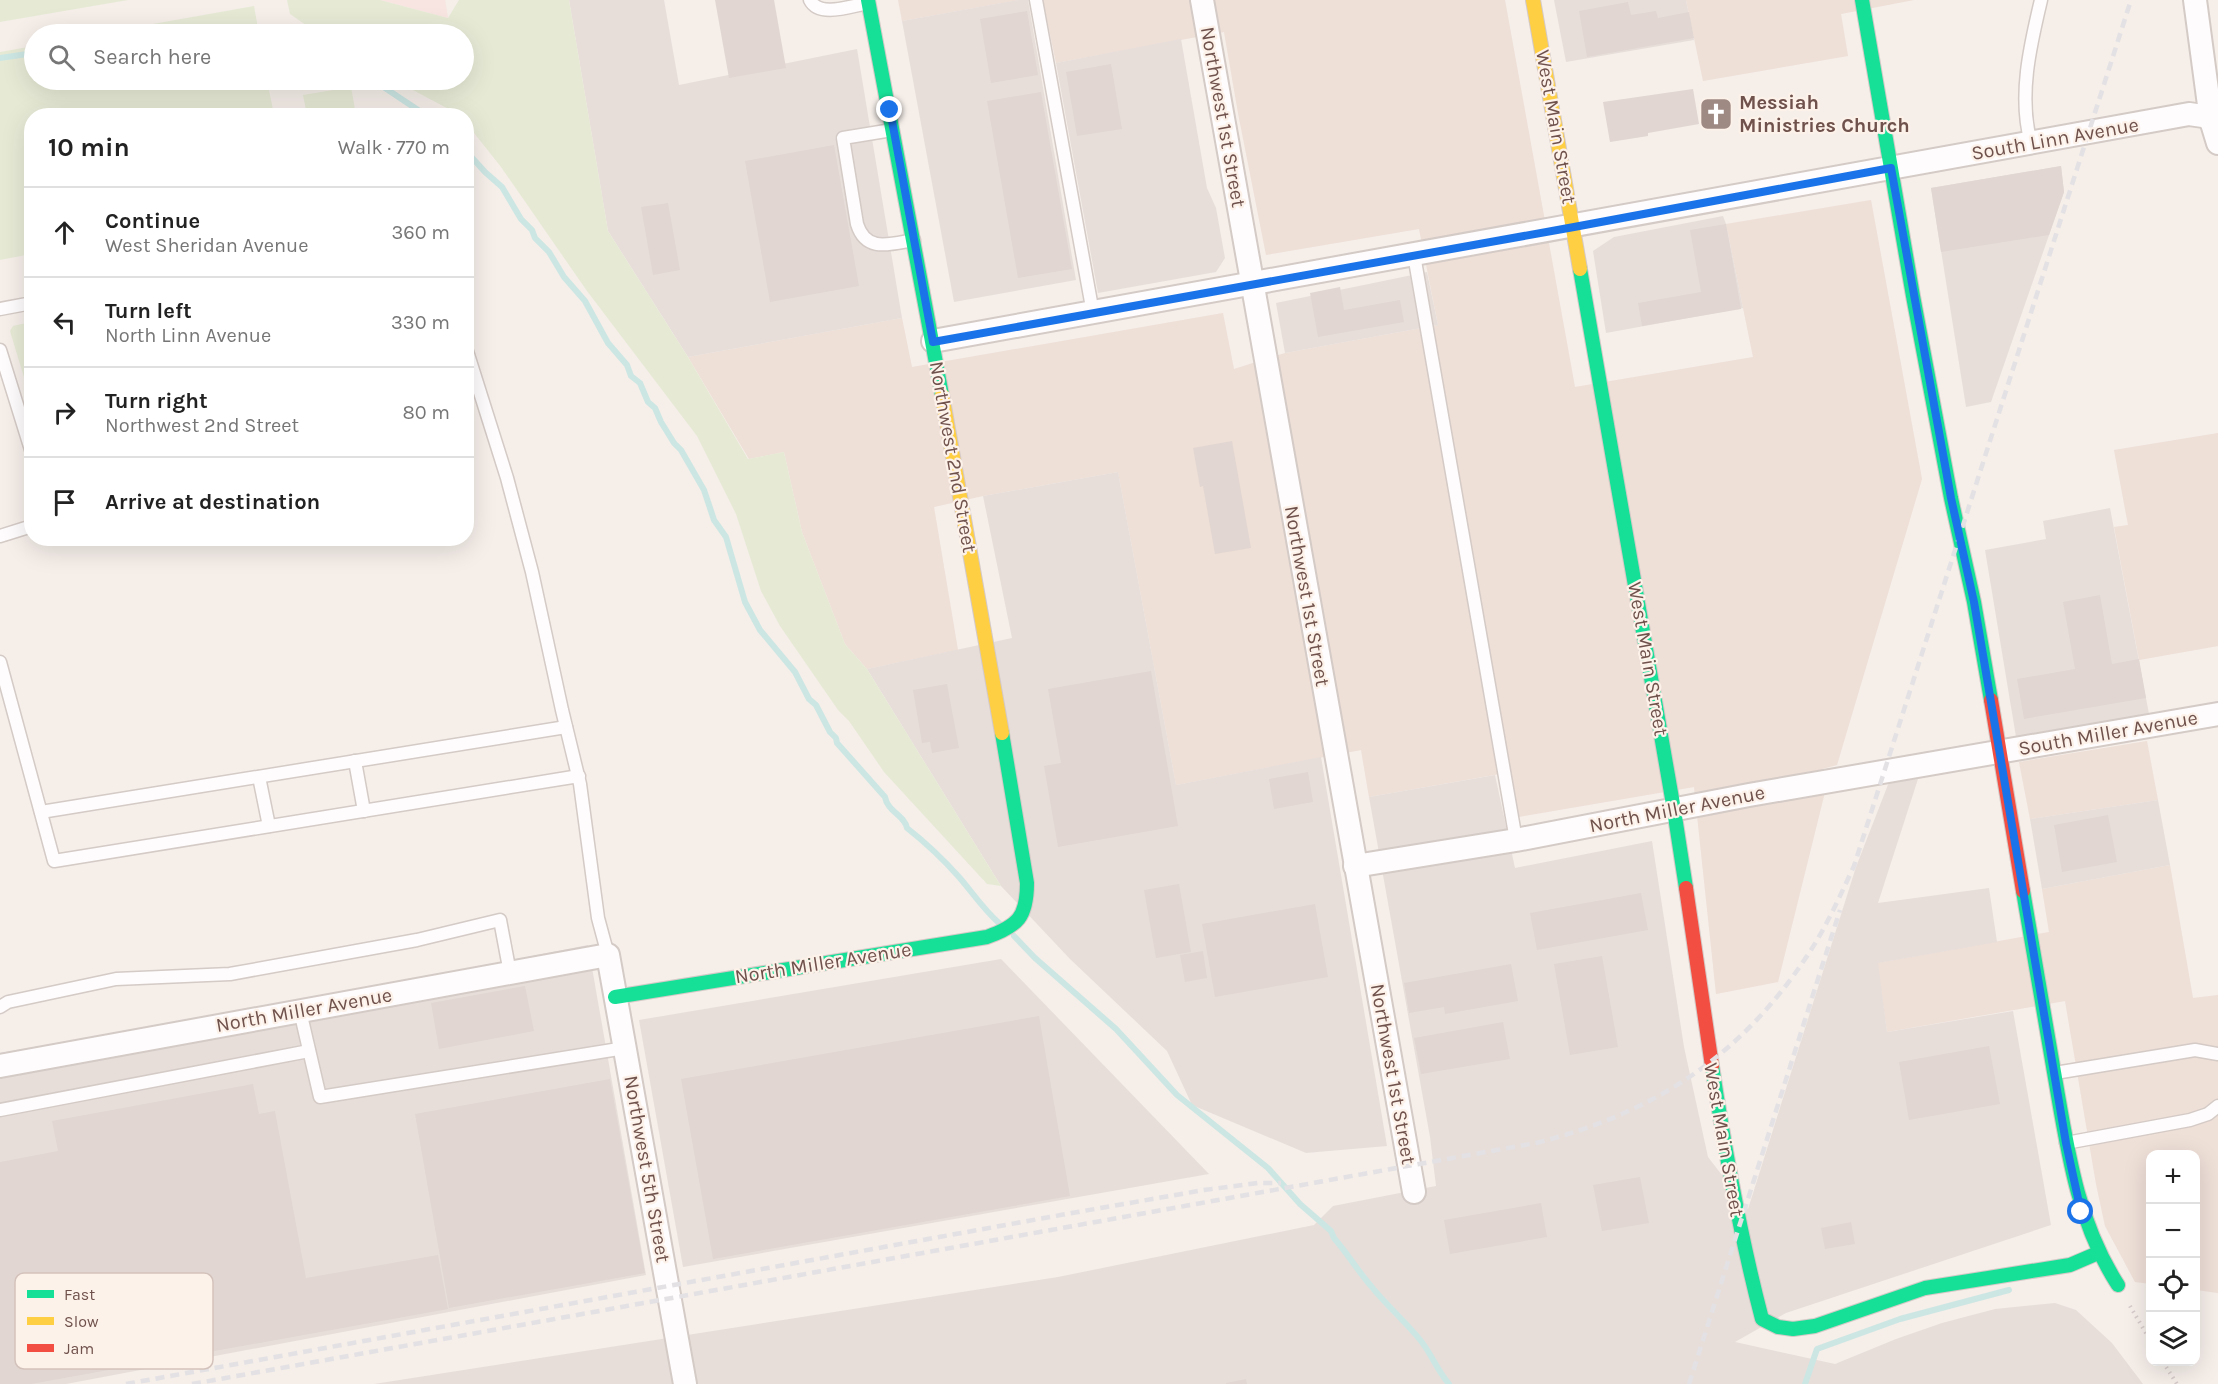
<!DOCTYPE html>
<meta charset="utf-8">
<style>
:root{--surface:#fff;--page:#f2f2f2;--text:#222;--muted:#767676;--line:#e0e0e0}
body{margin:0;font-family:Karla,sans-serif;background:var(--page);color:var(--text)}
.controls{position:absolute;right:18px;bottom:18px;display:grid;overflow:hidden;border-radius:12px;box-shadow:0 6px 24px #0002}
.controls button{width:54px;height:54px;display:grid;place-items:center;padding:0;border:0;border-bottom:2px solid var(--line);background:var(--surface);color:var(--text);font:30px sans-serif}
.stop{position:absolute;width:18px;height:18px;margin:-14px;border:4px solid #1a73e8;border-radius:50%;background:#fff}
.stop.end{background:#1a73e8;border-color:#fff;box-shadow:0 2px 6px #0008}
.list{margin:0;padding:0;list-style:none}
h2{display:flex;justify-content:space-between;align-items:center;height:78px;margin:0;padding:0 24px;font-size:26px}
h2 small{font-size:20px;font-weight:400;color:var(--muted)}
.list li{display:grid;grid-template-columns:39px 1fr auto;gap:18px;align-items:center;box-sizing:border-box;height:90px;padding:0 24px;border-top:2px solid var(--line)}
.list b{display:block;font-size:22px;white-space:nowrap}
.list p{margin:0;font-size:20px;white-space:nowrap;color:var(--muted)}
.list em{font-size:20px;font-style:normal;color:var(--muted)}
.icon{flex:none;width:33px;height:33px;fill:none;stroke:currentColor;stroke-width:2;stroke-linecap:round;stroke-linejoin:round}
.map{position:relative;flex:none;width:2218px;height:1384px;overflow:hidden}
.search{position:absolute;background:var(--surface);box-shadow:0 6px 24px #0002;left:24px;top:24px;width:450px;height:66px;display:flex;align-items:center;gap:15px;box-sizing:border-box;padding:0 21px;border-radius:33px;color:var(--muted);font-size:22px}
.panel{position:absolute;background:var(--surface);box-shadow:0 6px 24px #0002;left:24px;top:108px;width:450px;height:438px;border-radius:24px}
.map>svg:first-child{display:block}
.residential{fill:#eedfd7}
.commercial{fill:#f8e4e0}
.industrial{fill:#e7deda}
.green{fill:#e6ead5}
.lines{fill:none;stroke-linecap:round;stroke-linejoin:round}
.stream{stroke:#cce6e3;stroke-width:6}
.building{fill:#e1d6d1}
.lane-casing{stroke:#d4cac6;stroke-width:15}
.street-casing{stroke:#d4cac6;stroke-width:26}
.fast-casing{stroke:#d4c9c6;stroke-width:16}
.slow-casing{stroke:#d4c9c6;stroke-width:16}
.jam-casing{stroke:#d4c9c6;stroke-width:16}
.path{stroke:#d6ccca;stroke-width:4;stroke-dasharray:1.5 4.5;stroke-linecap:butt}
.lane{stroke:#fefcfc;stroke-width:12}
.street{stroke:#fefcfc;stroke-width:22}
.fast{stroke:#16e098;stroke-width:14}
.slow{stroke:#ffcf43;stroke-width:14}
.jam{stroke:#f24e42;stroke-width:14}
.rail{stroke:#e3e1e4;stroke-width:4.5;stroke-dasharray:9 6;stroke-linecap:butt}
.route{stroke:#1a73e8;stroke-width:8}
.labels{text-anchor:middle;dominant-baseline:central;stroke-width:4.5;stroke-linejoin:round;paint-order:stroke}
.poi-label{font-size:20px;font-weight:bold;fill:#70524c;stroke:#fdf2ea;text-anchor:start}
.street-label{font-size:20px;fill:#70524c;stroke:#fdf2ea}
.key{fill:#fdf2ea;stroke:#d3c2bb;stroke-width:1.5}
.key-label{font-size:16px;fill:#70524c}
</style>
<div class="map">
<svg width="2218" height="1384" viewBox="0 0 2218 1384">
<rect width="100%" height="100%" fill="#f5eee9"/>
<g class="residential">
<path d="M 898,0 L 1019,0 L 902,21 Z"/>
<path d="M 1043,0 L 1505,0 L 1575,387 L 1753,357 L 1726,224 L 1871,200 L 1922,479 L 1837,765 L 1822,769 L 1826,788 L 1778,982 L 1716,994 L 1694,787 L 1518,817 L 1511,772 L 1369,797 L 1361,750 L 1176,785 L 1118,472 L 983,496 L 934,507 L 958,650 L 867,669 L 845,644 L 802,532 L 784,452 L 749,459 L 688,357 L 902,318 L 912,367 L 1223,313 L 1234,369 L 1285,353 L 1438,325 L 1419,229 L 1266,255 L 1238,113 L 1224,32 L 1056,63 Z"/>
<path d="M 1686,0 L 1914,0 L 1841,14 L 1848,56 L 1703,81 Z"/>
<path d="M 2218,433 L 2218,646 L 2139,660 L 2114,527 L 2128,525 L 2114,450 Z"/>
<path d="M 2147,741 L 2158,800 L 2030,819 L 2019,762 Z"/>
<path d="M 2170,865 L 2193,998 L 2218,995 L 2218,1293 L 2196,1290 L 2196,1154 L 2150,1154 L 2150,1284 L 2135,1282 L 2105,1226 L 2096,1184 L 2065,1001 L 1887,1032 L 1877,963 L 2049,932 L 2042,889 Z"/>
</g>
<path class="commercial" d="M 380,0 L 445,0 L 448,18 Z"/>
<g class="industrial">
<path d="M 569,0 L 664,0 L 679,85 L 857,49 L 902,318 L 688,357 L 608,231 Z"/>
<path d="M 1018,0 L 1028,0 L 1076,280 L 954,302 L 902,21 Z"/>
<path d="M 1554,0 L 1686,0 L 1694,40 L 1566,62 Z"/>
<path d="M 1181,39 L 1207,188 L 1216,208 L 1225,258 L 1216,272 L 1098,293 L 1056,63 Z"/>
<path d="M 2061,166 L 2064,192 L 1991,402 L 1966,407 L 1931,188 Z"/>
<path d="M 1723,216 L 1726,224 L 1743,308 L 1606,333 L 1593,251 L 1614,237 Z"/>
<path d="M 1427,272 L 1438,325 L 1285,353 L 1276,303 Z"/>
<path d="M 1118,472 L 1176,785 L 1321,757 L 1387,1146 L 1306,1153 L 1192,1105 L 1167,1051 L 1070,959 L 1001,886 L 867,669 L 1012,638 L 983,496 Z"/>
<path d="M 2110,508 L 2149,714 L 2016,737 L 1985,550 L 2046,539 L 2043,521 Z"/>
<path d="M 1495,775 L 1515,868 L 1652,841 L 1684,1047 L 1708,1157 L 1748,1209 L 1856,867 L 1889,782 L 1918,779 L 1878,903 L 1989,888 L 1997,942 L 1878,963 L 1887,1032 L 2013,1011 L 2051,1225 L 1786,1313 L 1735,1342 L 1835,1364 L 1896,1339 L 1942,1323 L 1995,1309 L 2055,1303 L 2076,1310 L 2112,1343 L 2143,1384 L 374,1384 L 1058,1277 L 1314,1225 L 1333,1206 L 1436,1186 L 1430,1137 L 1369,797 Z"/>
<path d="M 2158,800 L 2170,865 L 2042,889 L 2030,819 Z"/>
<path d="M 588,945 L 646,1275 L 66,1384 L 0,1384 L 0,1053 L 324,997 Z"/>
<path d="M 1001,959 L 1209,1174 L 683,1267 L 639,1020 Z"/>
</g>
<g class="green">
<path d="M 0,0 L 128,0 L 0,22 Z"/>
<path d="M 287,0 L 380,0 L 448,18 L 459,0 L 569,0 L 608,231 L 688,357 L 748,459 L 784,452 L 802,532 L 845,644 L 867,669 L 1001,886 L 987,884 L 884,772 L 849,721 L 838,710 L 780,626 L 761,591 L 736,514 L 697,436 L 587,291 L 501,167 L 467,124 L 466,116 L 460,115 L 394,80 L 464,80 L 464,34 L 319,34 L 290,14 Z"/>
<path d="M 254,6 L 259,34 L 97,34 Z"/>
<path d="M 34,46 L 34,80 L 267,80 L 274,115 L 32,116 L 31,254 L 0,260 L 0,52 Z"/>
<path d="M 351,87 L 356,115 L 307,115 L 303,95 Z"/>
<path d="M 31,322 L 31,386 L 27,387 L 10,331 L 13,326 Z"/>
</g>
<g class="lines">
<g class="stream">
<path d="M 0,58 L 34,53"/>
<path d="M 373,80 L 427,116"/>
<path d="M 466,151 L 485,172 L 502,187 L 521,219 L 532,230 L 535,238 L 549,252 L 564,277 L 585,301 L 608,343 L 627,365 L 631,376 L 640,383 L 648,402 L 655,408 L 661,422 L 674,443 L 681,450 L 704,490 L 714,520 L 726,537 L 745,602 L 760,630 L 795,672 L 809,699 L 816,705 L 830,732 L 836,738 L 837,743 L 885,797 C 887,811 905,816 907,828 C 926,843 943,859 959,877 C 973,893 983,909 999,923"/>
<path d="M 1014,936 L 1035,958 L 1116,1029 L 1177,1095 L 1268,1168 L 1300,1204 L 1331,1231 L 1334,1238 C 1347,1253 1358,1271 1371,1286 C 1386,1305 1406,1322 1421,1341 C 1432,1355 1437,1370 1449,1384"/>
<path d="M 1805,1384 L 1817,1349 L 1900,1319 L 2009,1290"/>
</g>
</g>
<g class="building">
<path d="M 715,0 L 774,0 L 786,68 L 729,78 Z"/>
<path d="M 1628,2 L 1631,15 L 1656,11 L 1658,18 L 1689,12 L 1694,38 L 1587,57 L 1579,11 Z"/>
<path d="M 1027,11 L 1038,75 L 991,83 L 980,19 Z"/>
<path d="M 1111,64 L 1122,129 L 1077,136 L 1066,72 Z"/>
<path d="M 1693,89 L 1699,124 L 1648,133 L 1648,136 L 1610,142 L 1603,102 Z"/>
<path d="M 1041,92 L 1072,269 L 1018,278 L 987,101 Z"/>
<path d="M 834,145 L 859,286 L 770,302 L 745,161 Z"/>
<path d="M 2061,166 L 2064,192 L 2049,235 L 1941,252 L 1931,188 Z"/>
<path d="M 668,203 L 680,270 L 653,275 L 641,207 Z"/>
<path d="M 1726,224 L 1741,309 L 1642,326 L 1638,303 L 1701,292 L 1690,230 Z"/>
<path d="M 1340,287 L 1344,310 L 1400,300 L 1404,322 L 1318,337 L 1310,293 Z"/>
<path d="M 1232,441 L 1251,548 L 1215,554 L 1203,486 L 1200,487 L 1193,448 Z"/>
<path d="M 2100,595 L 2112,664 L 2139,659 L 2146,698 L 2024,719 L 2017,679 L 2075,669 L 2063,602 Z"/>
<path d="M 1151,671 L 1178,826 L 1058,847 L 1044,766 L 1061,763 L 1048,689 Z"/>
<path d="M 947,684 L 959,748 L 932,753 L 930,742 L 922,743 L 913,690 Z"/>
<path d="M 1308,772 L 1313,802 L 1274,809 L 1269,779 Z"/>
<path d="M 2108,815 L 2117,862 L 2062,872 L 2054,825 Z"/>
<path d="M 1179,884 L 1191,952 L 1156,958 L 1144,890 Z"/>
<path d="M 1641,893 L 1648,930 L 1537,950 L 1530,913 Z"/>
<path d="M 1315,904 L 1328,977 L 1215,997 L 1202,924 Z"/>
<path d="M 1203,951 L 1207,978 L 1185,982 L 1180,955 Z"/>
<path d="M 1602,956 L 1618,1047 L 1570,1055 L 1554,964 Z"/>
<path d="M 1511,964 L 1518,1001 L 1445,1014 L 1444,1007 L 1409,1013 L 1404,983 Z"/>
<path d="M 525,986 L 534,1031 L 439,1049 L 431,1003 Z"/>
<path d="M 1039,1016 L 1070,1196 L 713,1259 L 681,1079 Z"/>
<path d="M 1503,1022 L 1510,1059 L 1421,1074 L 1414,1038 Z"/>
<path d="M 1989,1046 L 2000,1104 L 1909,1120 L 1899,1062 Z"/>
<path d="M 610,1079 L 645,1273 L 449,1308 L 415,1114 Z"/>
<path d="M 253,1084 L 259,1114 L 275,1111 L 306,1278 L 438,1255 L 448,1309 L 31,1384 L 0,1384 L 0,1162 L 58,1151 L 52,1121 Z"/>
<path d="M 1640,1177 L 1649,1223 L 1602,1231 L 1593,1185 Z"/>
<path d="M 1541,1203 L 1547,1237 L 1450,1254 L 1444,1220 Z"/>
<path d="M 1851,1222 L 1855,1244 L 1825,1249 L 1821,1228 Z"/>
<path d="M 1246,1379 L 1247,1384 L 1226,1384 L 1226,1383 Z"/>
</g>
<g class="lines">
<defs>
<g id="lane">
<path d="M 810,0 C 819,18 851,6 868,3"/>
<path d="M 1036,0 L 1093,313"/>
<path d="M 892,130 L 843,138 L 857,224 C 866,253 890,244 914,240"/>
<path d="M 2031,143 C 2018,97 2030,46 2041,0"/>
<path d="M 1414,255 L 1516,840"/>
<path d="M 0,309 L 32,303"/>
<path d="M 466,348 L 507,478 L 532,572 L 562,710 L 580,784 L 598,918 L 608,955"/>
<path d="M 0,350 L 32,453"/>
<path d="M 0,536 L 32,526"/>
<path d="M 0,662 L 54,861 L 579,776"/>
<path d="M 355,761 L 364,811"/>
<path d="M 259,777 L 269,826"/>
<path d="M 41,812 L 566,727"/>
<path d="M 0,1007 L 8,1002 L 116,979 L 230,974 L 417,940 L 500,920 L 510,973"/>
<path d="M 300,1011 L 320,1097 L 625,1048"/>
<path d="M 2055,1073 L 2195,1050 L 2218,1054"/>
<path d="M 0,1110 L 309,1051"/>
<path d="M 2066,1143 L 2190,1120 L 2208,1114 L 2218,1106"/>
</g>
<g id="street">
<path d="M 1202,0 L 1414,1192"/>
<path d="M 2195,0 L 2211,120 L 2218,143"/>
<path d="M 933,341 L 2189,114 L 2203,116 L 2218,122"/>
<path d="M 1355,866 L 1516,840 L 1749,795 L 2218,714"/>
<path d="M 0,1066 L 608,955 L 685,1384"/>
</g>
<g id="fast">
<path d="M 868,0 L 942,395"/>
<path d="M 1862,0 L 1913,296 L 1951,498 L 1974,602 L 1991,700"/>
<path d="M 1580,269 L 1674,810 L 1686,888"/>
<path d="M 2023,891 C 2033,951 2044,1012 2054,1072 C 2067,1146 2076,1220 2118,1285"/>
<path d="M 615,997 L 987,937 C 1018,926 1027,917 1027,883 L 1002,733"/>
<path d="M 1712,1066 C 1725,1151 1740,1235 1762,1319 L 1778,1327 L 1793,1329 L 1815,1326 L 1925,1288 L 2070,1265 L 2098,1253"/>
</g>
<g id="slow">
<path d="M 1533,0 L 1580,269"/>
<path d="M 942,395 L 1002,733"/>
</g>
<g id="jam">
<path d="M 1991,700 L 2023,891"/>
<path d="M 1686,888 L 1712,1066"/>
</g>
</defs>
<use href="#lane" class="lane-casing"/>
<use href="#street" class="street-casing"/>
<use href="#fast" class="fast-casing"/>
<use href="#slow" class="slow-casing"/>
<use href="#jam" class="jam-casing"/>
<g class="path">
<path d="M 2130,1306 L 2150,1340"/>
<path d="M 2163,1362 L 2177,1384"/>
</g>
<use href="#lane" class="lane"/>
<use href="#street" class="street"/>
<use href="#fast" class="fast"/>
<use href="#slow" class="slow"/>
<use href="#jam" class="jam"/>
<g class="rail">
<path d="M 126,1384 L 1072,1213 L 1204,1190 L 1258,1183 L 1281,1183"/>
<path d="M 192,1384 L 1536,1143 C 1651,1114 1738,1059 1805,959 C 1825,930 1839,898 1854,866 L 2131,0"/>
<path d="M 1689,1384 L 1840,910"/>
</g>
</g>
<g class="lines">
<path class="route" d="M 890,110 L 933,342 L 1574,227 L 1891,168 L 1951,498 L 1974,602 L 2066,1143 L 2081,1212"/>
</g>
<defs>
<symbol id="church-square" viewBox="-11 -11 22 22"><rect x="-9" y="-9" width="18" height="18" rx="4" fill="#9f8983" stroke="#fdf2ea"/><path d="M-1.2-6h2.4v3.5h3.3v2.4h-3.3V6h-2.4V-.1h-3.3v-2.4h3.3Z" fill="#fff"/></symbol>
</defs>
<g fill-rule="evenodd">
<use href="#church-square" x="1697" y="95" width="38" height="38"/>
</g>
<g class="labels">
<g class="poi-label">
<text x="1739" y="102">Messiah<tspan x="1739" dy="23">Ministries Church</tspan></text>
</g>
<g class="street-label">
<text transform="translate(1223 117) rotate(80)">Northwest 1st Street</text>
<text transform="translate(1556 127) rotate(80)">West Main Street</text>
<text transform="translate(2055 139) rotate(-10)">South Linn Avenue</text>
<text transform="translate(953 457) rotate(80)">Northwest 2nd Street</text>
<text transform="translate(1307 596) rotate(80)">Northwest 1st Street</text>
<text transform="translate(1648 659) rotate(80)">West Main Street</text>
<text transform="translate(2108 733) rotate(-10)">South Miller Avenue</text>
<text transform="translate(1677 809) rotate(-11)">North Miller Avenue</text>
<text transform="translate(823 963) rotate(-9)">North Miller Avenue</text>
<text transform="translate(304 1010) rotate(-10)">North Miller Avenue</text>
<text transform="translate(1393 1074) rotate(80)">Northwest 1st Street</text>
<text transform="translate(1724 1140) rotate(80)">West Main Street</text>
<text transform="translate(647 1169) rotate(80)">Northwest 5th Street</text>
</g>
</g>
<rect x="15" y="1273" width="198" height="96" rx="9" class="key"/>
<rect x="27" y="1290" width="27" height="8" fill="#16e098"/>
<rect x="27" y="1317" width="27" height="8" fill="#ffcf43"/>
<rect x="27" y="1344" width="27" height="8" fill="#f24e42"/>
<g class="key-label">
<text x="64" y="1300">Fast</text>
<text x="64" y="1327">Slow</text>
<text x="64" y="1354">Jam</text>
</g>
</svg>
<div class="controls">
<button>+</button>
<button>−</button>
<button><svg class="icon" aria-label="locate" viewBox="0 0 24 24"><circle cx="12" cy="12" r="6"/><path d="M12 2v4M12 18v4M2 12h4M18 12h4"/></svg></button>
<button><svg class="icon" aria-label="layers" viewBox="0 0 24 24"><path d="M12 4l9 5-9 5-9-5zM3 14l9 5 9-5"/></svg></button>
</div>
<div class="stop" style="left:2081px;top:1212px"></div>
<div class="stop end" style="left:890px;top:110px"></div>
<div class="search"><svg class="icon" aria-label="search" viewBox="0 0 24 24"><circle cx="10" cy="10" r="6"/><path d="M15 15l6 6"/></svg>Search here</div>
<section class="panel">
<h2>10 min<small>Walk · 770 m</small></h2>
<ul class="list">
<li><svg class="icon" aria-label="ahead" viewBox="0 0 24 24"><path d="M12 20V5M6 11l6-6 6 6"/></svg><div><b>Continue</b><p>West Sheridan Avenue</p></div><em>360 m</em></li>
<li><svg class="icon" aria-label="left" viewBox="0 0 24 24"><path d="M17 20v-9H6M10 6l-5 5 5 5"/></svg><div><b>Turn left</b><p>North Linn Avenue</p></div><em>330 m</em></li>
<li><svg class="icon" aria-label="right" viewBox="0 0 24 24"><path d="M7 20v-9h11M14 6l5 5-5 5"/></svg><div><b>Turn right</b><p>Northwest 2nd Street</p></div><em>80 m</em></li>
<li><svg class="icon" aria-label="arrive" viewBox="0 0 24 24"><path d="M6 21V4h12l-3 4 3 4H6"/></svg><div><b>Arrive at destination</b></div></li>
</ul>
</section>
</div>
